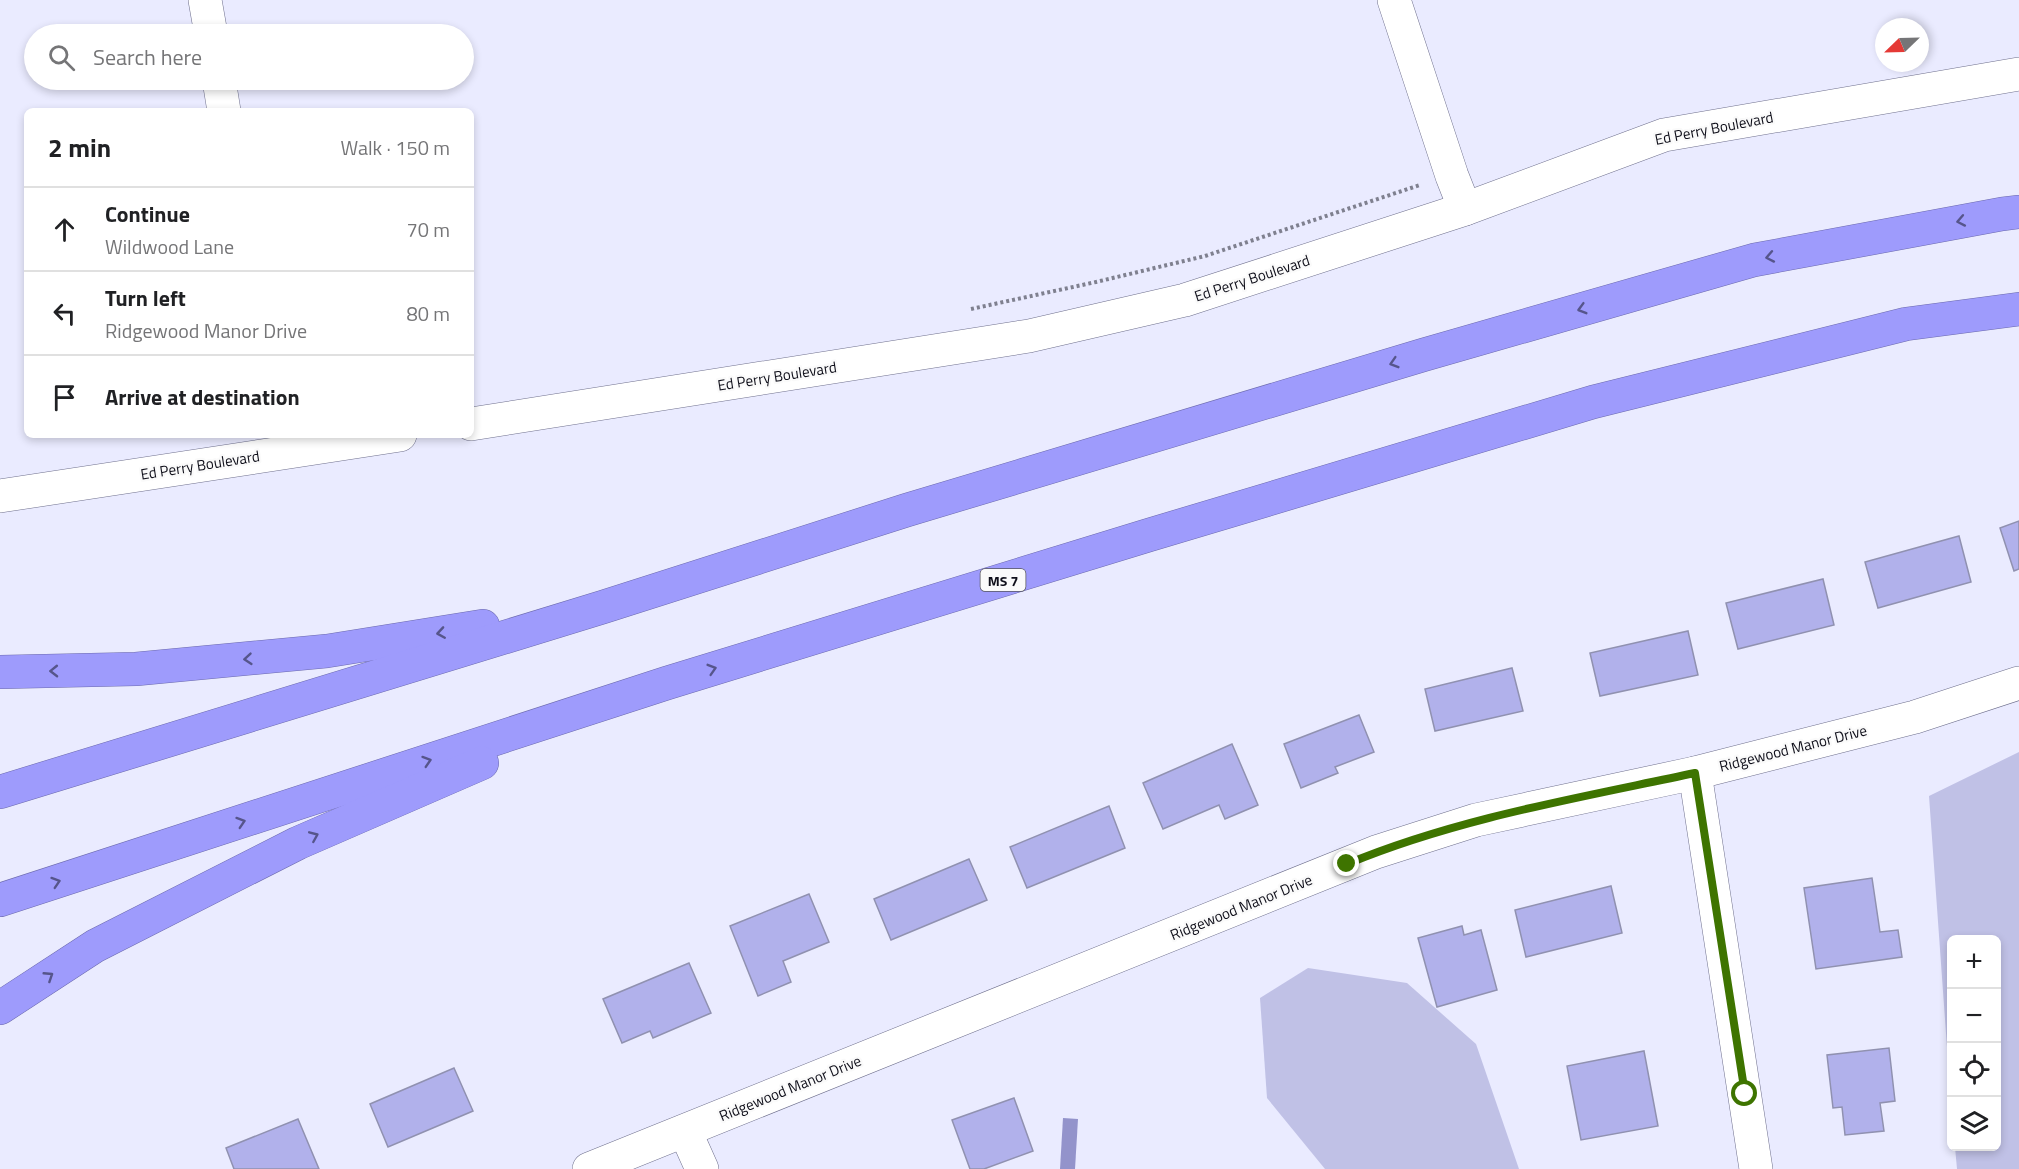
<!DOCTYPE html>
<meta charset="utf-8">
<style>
:root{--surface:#fff;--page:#f2f2f2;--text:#202124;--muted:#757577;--line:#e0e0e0}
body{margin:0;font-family:"Titillium Web",sans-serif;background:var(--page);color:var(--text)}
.controls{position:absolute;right:18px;bottom:18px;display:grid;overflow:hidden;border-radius:9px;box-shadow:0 3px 9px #0003}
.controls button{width:54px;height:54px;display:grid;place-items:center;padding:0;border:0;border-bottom:2px solid var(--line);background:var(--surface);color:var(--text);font:30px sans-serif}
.compass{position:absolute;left:1875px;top:18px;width:54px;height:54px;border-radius:50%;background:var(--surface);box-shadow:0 3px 9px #0003;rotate:247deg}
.stop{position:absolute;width:18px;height:18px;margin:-14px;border:4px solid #3e7400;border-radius:50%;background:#fff}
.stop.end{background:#3e7400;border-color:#fff;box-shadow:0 2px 6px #0008}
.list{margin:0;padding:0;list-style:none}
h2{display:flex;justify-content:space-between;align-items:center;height:78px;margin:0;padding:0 24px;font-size:26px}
h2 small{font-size:20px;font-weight:400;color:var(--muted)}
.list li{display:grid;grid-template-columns:39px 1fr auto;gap:18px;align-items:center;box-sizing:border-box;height:84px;padding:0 24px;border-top:2px solid var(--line)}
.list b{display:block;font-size:22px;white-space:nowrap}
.list p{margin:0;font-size:20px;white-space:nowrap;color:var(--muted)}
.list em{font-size:20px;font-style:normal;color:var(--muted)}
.icon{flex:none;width:33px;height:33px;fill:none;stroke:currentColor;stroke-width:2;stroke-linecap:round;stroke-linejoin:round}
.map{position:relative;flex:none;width:2019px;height:1169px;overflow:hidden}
.search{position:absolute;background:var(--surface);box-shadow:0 3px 9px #0003;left:24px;top:24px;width:450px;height:66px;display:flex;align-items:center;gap:15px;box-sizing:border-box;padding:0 21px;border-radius:33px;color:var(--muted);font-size:22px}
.panel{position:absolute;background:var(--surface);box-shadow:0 3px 9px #0003;left:24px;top:108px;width:450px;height:330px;border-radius:9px}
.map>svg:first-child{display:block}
.green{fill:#c0c1e6}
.water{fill:#9393cb}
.building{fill:#b1b1eb;stroke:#9091b0;stroke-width:1.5}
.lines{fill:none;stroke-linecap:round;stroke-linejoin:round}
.minor-casing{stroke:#6f708d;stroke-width:34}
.highway-casing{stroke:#6c6aad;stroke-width:34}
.path{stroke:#7f808f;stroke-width:4;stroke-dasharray:3 3;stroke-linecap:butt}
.minor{stroke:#fff;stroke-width:33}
.highway{stroke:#9e9bfc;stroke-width:33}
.oneway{stroke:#56558b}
.route{stroke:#3e7400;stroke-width:8}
.labels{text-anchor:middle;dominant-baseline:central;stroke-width:4.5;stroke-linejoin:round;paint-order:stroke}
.shield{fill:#fafafa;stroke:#56565d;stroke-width:1.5}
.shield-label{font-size:14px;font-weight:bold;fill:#0f0f1a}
.street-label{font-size:15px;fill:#0f0f1a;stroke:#fafafa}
</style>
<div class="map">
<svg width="2019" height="1169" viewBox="0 0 2019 1169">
<rect width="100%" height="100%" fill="#eaebff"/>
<g class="green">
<path d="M 2019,752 L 2019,1169 L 1957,1169 L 1955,1147 L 1996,1146 L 1996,940 L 1952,940 L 1951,1103 L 1929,796 Z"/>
<path d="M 1308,968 L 1407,983 L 1476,1044 L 1519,1169 L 1325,1169 L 1267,1098 L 1260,998 Z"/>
</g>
<path class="water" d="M 1063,1118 L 1078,1119 L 1075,1169 L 1060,1169 Z"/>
<g class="building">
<path d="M 2019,521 L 2019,569 L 2014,571 L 2000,528 Z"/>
<path d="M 1959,536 L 1971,582 L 1878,608 L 1865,562 Z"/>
<path d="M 1823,579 L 1834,625 L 1738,649 L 1726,603 Z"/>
<path d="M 1688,631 L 1698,675 L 1600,696 L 1590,653 Z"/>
<path d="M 1512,668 L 1523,711 L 1435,731 L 1425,689 Z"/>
<path d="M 1359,715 L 1374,752 L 1335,767 L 1338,773 L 1301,788 L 1284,744 Z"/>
<path d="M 1232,744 L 1258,805 L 1225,819 L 1219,805 L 1163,829 L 1143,783 Z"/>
<path d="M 1109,806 L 1125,848 L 1027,888 L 1010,847 Z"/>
<path d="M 969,859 L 987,900 L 891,940 L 874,899 Z"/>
<path d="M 1872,878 L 1880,932 L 1898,930 L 1902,957 L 1816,969 L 1804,888 Z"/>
<path d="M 1611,886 L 1622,933 L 1526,957 L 1515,910 Z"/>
<path d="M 809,894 L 829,942 L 783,961 L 791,982 L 758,996 L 730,926 Z"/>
<path d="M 1462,926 L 1464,935 L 1481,930 L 1497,990 L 1437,1007 L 1418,938 Z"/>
<path d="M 689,963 L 711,1013 L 653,1038 L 650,1031 L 622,1043 L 603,999 Z"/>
<path d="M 1889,1048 L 1895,1101 L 1880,1103 L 1884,1131 L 1845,1135 L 1842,1107 L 1833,1108 L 1827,1055 Z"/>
<path d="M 1644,1051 L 1658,1126 L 1581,1140 L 1567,1066 Z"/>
<path d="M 454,1068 L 473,1111 L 388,1147 L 370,1104 Z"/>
<path d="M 1014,1098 L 1033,1151 L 984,1169 L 970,1169 L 952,1120 Z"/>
<path d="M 298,1119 L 319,1169 L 234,1169 L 226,1148 Z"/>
</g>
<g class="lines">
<defs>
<g id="minor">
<path d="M 205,0 L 211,34"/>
<path d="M 1394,0 L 1452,176 L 1465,209"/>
<path d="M 219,80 L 224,111"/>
<path d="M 471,424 L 1029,336 L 1185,300 L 1465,209 L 1664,135 L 2019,74"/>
<path d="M 0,496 L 400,435"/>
<path d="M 1695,773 L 1756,1169"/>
<path d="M 685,1131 L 702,1169"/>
<path d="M 589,1169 L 1376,852 L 1476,820 L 1695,773 L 1915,717 L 2019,683"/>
</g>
<g id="highway">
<path d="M 0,672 L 136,669 L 327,651 L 483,626"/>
<path d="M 0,792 L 603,607 L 907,510 L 1423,355 L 1754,260 L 2002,214 L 2019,212"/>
<path d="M 0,900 L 667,683 L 1149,535 L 1593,402 L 1906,324 L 2019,309"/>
<path d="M 0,1008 L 95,946 L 298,843 L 482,763"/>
</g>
</defs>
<use href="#minor" class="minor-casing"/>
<use href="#highway" class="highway-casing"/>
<path class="path" d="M 971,309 L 1096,282 L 1205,256 L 1420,185"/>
<use href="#minor" class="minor"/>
<use href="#highway" class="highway"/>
</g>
<defs><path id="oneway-chevron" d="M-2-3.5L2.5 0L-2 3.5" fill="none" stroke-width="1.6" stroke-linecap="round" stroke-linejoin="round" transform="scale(1.5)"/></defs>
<g class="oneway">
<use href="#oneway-chevron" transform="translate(1961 221) rotate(169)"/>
<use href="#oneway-chevron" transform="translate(1770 257) rotate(169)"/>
<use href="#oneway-chevron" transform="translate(1582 309) rotate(164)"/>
<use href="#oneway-chevron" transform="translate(1394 363) rotate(163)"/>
<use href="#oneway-chevron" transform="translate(441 633) rotate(171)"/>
<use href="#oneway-chevron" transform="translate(248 659) rotate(175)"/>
<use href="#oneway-chevron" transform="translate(712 669) rotate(-17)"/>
<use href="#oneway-chevron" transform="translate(54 671) rotate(179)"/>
<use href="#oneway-chevron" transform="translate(427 761) rotate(-18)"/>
<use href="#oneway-chevron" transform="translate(241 822) rotate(-18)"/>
<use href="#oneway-chevron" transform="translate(314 836) rotate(-23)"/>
<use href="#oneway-chevron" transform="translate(56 882) rotate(-18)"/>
<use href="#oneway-chevron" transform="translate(49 976) rotate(-33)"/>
</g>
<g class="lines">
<path class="route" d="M 1347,864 C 1458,818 1578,798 1695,773 L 1745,1094"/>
</g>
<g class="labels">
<rect class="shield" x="980.5" y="569" width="45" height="22" rx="4.5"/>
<g class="shield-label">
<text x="1003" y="580">MS 7</text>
</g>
<g class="street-label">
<text transform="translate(1714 128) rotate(-11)">Ed Perry Boulevard</text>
<text transform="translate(1252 278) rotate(-18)">Ed Perry Boulevard</text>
<text transform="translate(777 376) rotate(-9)">Ed Perry Boulevard</text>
<text transform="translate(200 465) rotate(-9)">Ed Perry Boulevard</text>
<text transform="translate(1793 748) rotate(-14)">Ridgewood Manor Drive</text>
<text transform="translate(1241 907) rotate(-22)">Ridgewood Manor Drive</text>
<text transform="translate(790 1088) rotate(-22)">Ridgewood Manor Drive</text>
</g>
</g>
</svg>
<div class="controls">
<button>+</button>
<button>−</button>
<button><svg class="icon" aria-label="locate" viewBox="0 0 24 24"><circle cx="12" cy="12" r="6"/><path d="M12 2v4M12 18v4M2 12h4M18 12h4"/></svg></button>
<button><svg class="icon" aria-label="layers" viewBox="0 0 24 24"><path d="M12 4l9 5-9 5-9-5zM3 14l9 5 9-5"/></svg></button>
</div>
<svg class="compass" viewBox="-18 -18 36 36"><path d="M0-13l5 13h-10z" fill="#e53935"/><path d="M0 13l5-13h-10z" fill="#757577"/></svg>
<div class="stop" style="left:1745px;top:1094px"></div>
<div class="stop end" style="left:1347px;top:864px"></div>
<div class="search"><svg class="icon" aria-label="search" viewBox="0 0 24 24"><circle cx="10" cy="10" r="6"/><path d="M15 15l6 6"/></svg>Search here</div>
<section class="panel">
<h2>2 min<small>Walk · 150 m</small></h2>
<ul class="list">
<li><svg class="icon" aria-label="ahead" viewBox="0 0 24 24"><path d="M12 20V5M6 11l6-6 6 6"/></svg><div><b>Continue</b><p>Wildwood Lane</p></div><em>70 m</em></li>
<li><svg class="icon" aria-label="left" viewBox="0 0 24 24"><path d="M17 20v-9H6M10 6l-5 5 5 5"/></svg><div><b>Turn left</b><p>Ridgewood Manor Drive</p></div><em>80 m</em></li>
<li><svg class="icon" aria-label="arrive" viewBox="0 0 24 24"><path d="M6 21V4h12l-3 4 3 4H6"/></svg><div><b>Arrive at destination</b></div></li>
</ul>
</section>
</div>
